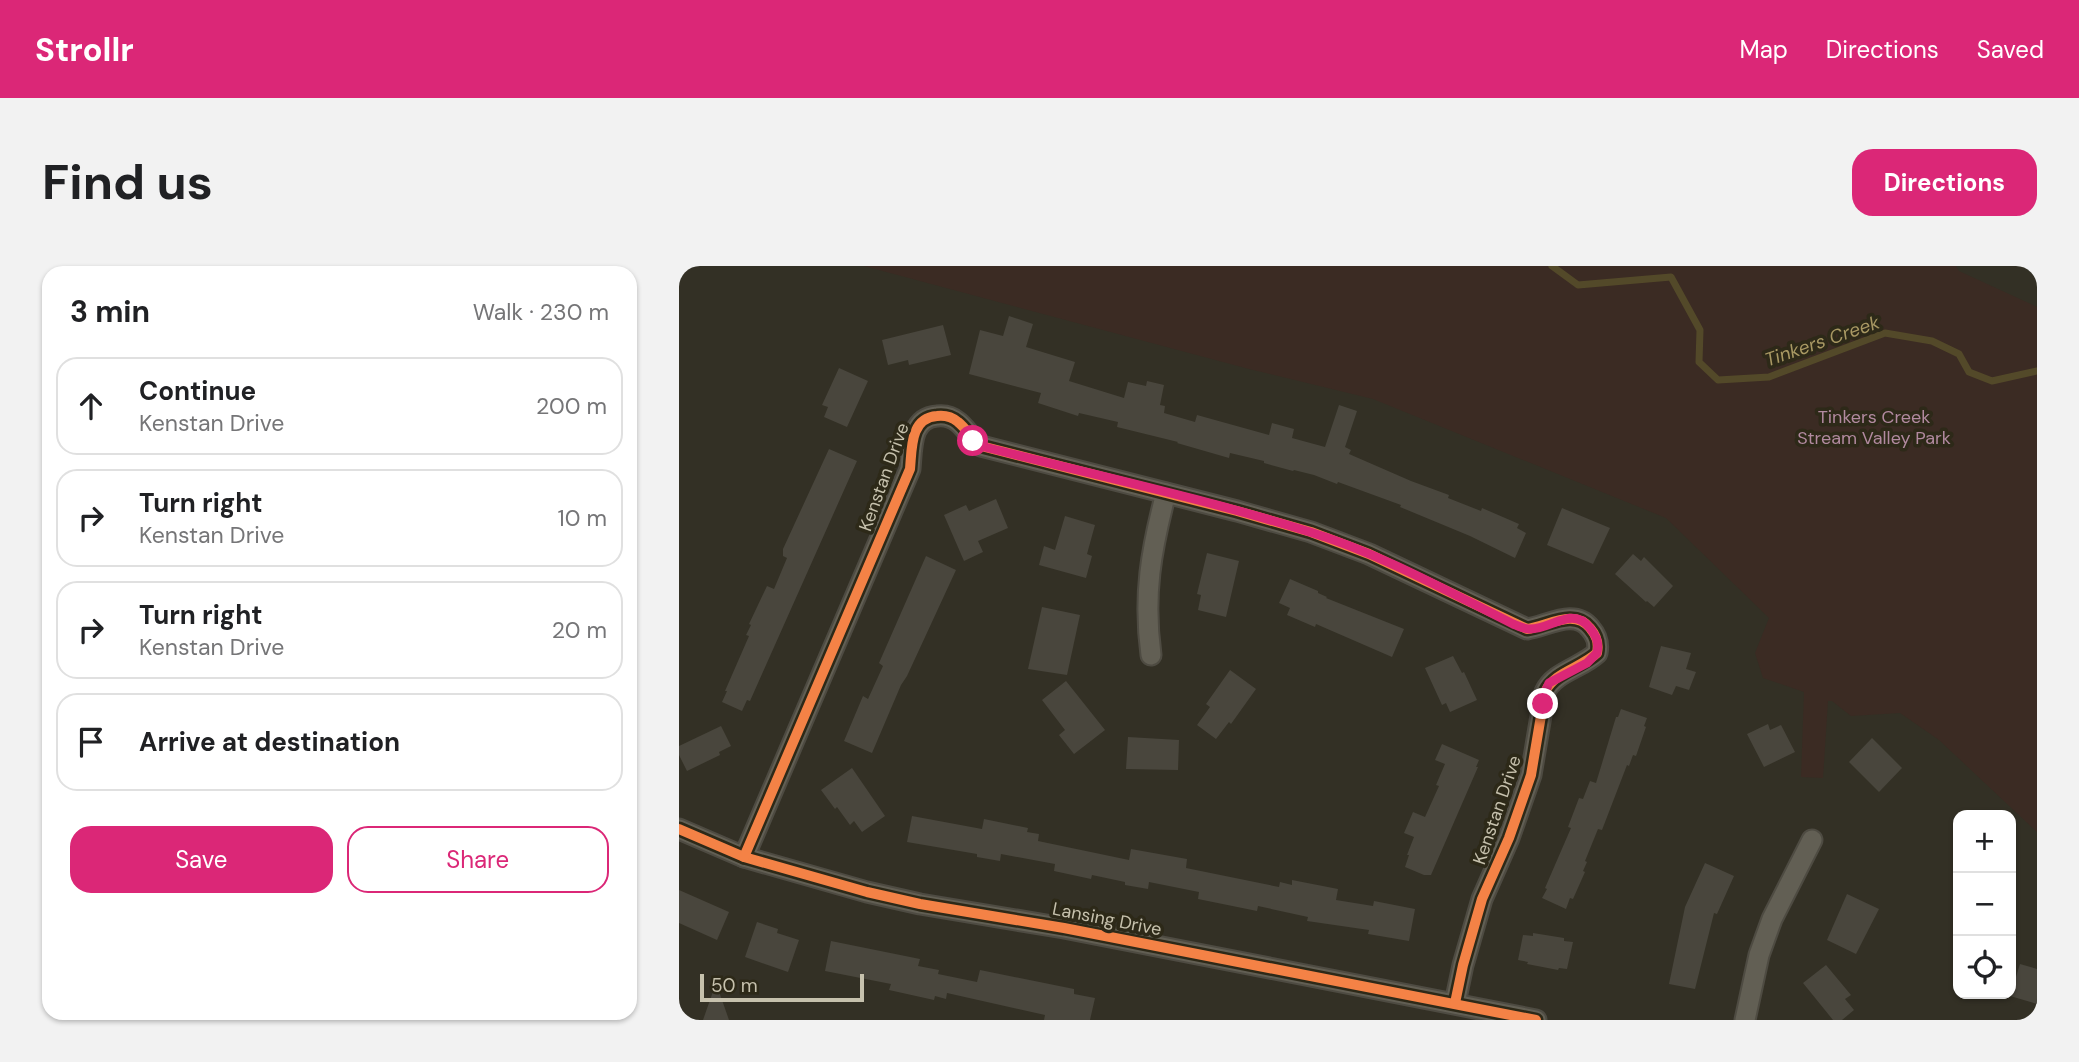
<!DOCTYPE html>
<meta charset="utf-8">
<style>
:root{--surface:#fff;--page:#f2f2f2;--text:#202124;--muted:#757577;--line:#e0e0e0;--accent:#db2777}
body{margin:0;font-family:"DM Sans",sans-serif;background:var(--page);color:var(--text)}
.controls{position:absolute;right:21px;bottom:21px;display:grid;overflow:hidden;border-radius:14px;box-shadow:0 2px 5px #0004}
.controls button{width:63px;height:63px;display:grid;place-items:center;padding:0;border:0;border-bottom:2px solid var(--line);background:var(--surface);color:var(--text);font:35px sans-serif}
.scale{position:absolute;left:21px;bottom:18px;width:164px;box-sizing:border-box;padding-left:7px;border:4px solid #c6c1ad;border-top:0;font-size:19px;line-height:24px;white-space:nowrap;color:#c6c1ad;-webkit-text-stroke:5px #2d2918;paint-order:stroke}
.stop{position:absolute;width:21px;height:21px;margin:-16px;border:5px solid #db2777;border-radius:50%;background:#fff}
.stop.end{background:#db2777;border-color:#fff;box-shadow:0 2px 7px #0008}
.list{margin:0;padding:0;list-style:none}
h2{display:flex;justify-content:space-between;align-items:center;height:91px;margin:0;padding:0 28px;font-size:30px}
h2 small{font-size:23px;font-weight:400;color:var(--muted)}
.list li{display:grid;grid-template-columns:46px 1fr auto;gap:21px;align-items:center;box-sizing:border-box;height:98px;margin:0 14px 14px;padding:0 14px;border:2px solid var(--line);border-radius:21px}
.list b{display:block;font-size:26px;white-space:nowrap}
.list p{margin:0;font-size:23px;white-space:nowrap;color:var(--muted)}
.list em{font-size:23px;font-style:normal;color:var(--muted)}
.actions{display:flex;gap:14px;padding:21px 28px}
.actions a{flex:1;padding:16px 0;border:2px solid var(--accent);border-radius:21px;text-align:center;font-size:24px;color:var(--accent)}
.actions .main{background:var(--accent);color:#fff}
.icon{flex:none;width:38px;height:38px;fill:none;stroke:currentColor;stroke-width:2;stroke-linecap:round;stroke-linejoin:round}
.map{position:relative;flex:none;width:1358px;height:754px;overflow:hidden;border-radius:21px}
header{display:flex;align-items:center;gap:42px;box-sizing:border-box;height:98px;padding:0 35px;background:var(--accent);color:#fff}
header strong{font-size:33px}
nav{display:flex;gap:38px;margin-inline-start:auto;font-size:24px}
.intro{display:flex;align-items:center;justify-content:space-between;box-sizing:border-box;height:168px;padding:0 42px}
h1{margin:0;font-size:49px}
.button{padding:18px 32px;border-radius:21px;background:var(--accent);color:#fff;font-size:24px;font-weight:700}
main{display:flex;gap:42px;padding:0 42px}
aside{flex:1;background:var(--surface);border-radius:21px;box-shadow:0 2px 5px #0004}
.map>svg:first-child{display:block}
.green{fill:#3b2b23}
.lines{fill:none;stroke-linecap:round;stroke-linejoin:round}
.stream{stroke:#534929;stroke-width:7}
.building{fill:#49463d}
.street-casing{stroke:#4e4b42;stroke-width:23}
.street{stroke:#625f54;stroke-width:19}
.cycleway-casing{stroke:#2d2918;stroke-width:15}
.cycleway{stroke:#f48246;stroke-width:10}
.route{stroke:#db2777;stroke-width:9}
.labels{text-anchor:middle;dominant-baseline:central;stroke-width:7;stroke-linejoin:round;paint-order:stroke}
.park-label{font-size:18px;fill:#b28aa0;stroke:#2d2918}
.street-label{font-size:18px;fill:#c6c1ad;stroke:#2d2918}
.water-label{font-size:19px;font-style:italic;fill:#a89863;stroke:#2d2918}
</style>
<header>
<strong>Strollr</strong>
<nav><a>Map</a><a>Directions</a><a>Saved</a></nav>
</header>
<div class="intro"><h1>Find us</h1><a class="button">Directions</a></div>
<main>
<aside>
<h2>3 min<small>Walk · 230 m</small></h2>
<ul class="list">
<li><svg class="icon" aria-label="ahead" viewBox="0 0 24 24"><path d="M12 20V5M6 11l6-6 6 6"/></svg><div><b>Continue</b><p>Kenstan Drive</p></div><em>200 m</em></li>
<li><svg class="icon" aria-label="right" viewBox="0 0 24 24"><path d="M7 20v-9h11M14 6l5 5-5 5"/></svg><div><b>Turn right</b><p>Kenstan Drive</p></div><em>10 m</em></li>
<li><svg class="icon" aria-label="right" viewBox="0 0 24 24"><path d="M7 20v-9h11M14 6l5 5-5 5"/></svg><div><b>Turn right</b><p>Kenstan Drive</p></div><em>20 m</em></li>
<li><svg class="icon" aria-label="arrive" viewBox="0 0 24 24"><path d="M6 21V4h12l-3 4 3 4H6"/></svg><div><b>Arrive at destination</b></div></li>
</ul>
<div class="actions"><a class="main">Save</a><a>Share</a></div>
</aside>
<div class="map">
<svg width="1358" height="754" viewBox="0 0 1358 754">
<rect width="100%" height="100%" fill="#333025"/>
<path class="green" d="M 185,0 L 1277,0 L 1280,5 L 1358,41 L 1358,566 L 1260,474 L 1221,447 L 1172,450 L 1153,435 L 1149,435 L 1144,512 L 1122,511 L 1125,426 L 1084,412 L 1076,387 L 1090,352 L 987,252 L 694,133 L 570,103 Z"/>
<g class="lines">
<path class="stream" d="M 873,0 L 899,19 L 992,11 L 1021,64 L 1020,96 L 1039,114 L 1090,111 L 1206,67 L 1253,75 L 1280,88 L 1290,106 L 1313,115 L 1358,105"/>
</g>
<g class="building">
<path d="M 330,50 L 354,58 L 347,81 L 396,96 L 390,115 L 445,132 L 449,116 L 467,120 L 468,115 L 485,119 L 481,139 L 486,140 L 485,147 L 516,156 L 518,149 L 590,169 L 593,157 L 615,163 L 613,172 L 646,181 L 660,139 L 678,145 L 666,181 L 672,184 L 670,188 L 732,215 L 770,229 L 769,232 L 802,245 L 803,242 L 840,258 L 838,262 L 847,267 L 836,292 L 791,270 L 721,241 L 722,239 L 659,216 L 658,218 L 635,209 L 615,204 L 614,205 L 585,197 L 585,195 L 551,187 L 550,192 L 498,177 L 499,176 L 438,161 L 439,156 L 400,147 L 399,150 L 359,137 L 362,127 L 290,108 L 301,64 L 324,70 Z"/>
<path d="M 264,59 L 272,89 L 230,99 L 229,94 L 209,99 L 203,74 Z"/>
<path d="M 160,102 L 189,115 L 168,161 L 145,151 L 149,141 L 143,139 Z"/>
<path d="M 150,183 L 178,195 L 71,435 L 68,434 L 63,445 L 43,436 L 48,425 L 46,425 L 70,370 L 67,369 L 72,359 L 70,358 L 88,320 L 95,323 L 108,292 L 104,290 L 104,283 Z"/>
<path d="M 317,233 L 329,262 L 299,275 L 304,286 L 285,295 L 265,249 L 287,239 L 290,245 Z"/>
<path d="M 883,242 L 931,262 L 914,298 L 868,279 Z"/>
<path d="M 386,250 L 416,259 L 408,288 L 413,290 L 407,312 L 360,299 L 365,280 L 376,284 Z"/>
<path d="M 528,287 L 560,295 L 547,351 L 519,344 L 522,329 L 518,328 Z"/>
<path d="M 954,288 L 962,295 L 965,291 L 994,320 L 975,341 L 968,335 L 967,336 L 936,308 Z"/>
<path d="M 247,290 L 277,304 L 228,410 L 222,419 L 193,487 L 165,475 L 184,430 L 189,433 L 204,400 L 200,397 Z"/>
<path d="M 611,313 L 639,325 L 639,327 L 648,331 L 647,332 L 725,363 L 713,391 L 637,358 L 636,361 L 608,349 L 611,342 L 600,337 Z"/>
<path d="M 363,341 L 401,349 L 388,409 L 349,403 Z"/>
<path d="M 982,380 L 1012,387 L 1007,403 L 1017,406 L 1010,424 L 997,420 L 993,429 L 970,421 Z"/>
<path d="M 774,390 L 783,407 L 785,406 L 798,434 L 771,446 L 767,437 L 763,439 L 746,402 Z"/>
<path d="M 551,404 L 577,423 L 552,458 L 550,456 L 537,473 L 518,459 L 531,441 L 527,438 Z"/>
<path d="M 387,415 L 426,464 L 395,488 L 380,469 L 386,464 L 363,434 Z"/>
<path d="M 942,443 L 968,452 L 965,460 L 967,461 L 957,490 L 954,489 L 950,500 L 948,499 L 923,564 L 919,563 L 906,595 L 908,596 L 904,605 L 906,606 L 894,633 L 891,632 L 887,643 L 863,632 L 868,623 L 866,622 L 892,562 L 889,561 L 900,532 L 904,533 L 911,515 L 917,517 L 937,451 L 939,451 Z"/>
<path d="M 1089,458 L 1091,464 L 1102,459 L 1116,486 L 1085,501 L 1068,468 Z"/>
<path d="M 42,460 L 52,480 L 40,486 L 41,489 L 8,505 L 0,489 L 0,480 Z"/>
<path d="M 449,471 L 500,474 L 499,504 L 447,503 Z"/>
<path d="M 1193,472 L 1223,502 L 1200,526 L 1170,496 Z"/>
<path d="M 763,478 L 800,494 L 797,501 L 799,501 L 752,609 L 745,609 L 726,601 L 730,589 L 728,589 L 735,571 L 725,567 L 734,546 L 746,551 L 760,520 L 757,519 L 766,498 L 756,494 Z"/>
<path d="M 173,502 L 206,550 L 183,566 L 175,555 L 171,559 L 158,541 L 156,543 L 142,524 Z"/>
<path d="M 233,550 L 303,563 L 305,553 L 349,562 L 348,566 L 360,568 L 359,575 L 450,594 L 452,583 L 508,593 L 507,602 L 600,621 L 601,616 L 613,619 L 613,614 L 659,623 L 657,634 L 694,640 L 695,635 L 736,643 L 730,675 L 689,668 L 690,664 L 628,655 L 629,651 L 579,640 L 578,645 L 519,633 L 520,626 L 470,616 L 469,623 L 446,619 L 446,616 L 413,609 L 412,613 L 375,605 L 376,598 L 322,588 L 321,595 L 298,591 L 298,588 L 228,576 Z"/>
<path d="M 1026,597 L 1055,610 L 1038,648 L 1035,647 L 1016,723 L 990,718 L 1006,641 Z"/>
<path d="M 0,624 L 50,646 L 38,674 L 0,657 Z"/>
<path d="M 1168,628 L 1200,643 L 1177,688 L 1148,674 Z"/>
<path d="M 78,656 L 99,663 L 98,667 L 120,674 L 109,706 L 66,691 Z"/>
<path d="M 854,667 L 885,672 L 885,675 L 894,676 L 888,703 L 880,702 L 879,704 L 848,698 L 849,696 L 839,694 L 844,669 L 854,670 Z"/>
<path d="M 152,675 L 241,693 L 239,700 L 260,704 L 259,708 L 298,716 L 301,704 L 395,723 L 395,728 L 416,732 L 411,754 L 365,754 L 366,749 L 268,727 L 267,733 L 256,730 L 255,734 L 210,724 L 212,718 L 146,705 Z"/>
<path d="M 1341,698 L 1358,703 L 1358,738 L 1331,730 Z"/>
<path d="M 1147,699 L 1172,729 L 1166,733 L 1175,744 L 1163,754 L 1154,754 L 1124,717 Z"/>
<path d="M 37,717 L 50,754 L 24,754 Z"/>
</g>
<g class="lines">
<defs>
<g id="street">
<path d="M 472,389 C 464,330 472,284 487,227"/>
<path d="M 0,563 L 65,591 L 188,626 L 241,638 L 385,662 L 857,754"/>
<path d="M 65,591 L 231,203 C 233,182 231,152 258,150 C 266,149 273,151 279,156 C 288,163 292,173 302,180 L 558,245 L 632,266 L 690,288 L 848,363 C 869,360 895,342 911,362 C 918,370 920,377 918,387 C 902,402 875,406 866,426 L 852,509 L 830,572 L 803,633 L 784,699 L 776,737"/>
<path d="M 1066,754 L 1080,689 L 1093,653 L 1133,574"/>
</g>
</defs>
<use href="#street" class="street-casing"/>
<use href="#street" class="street"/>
<defs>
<g id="cycleway">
<path d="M 0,563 L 65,591 L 188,626 L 241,638 L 385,662 L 857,754"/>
<path d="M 65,591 L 231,203 C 233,182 231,152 258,150 C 266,149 273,151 279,156 C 288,163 292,173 302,180 L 558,245 L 632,266 L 690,288 L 848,363 C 869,360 895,342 911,362 C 918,370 920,377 918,387 C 902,402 875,406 866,426 L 852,509 L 830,572 L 803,633 L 784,699 L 776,737"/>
</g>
</defs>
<use href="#cycleway" class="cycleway-casing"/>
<use href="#cycleway" class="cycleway"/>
</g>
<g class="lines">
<path class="route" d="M 294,175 L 302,180 C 411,208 523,232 631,266 C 702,288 768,325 834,358 C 839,360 845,363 850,363 C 872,364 893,339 911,362 C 918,371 920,377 918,387 L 908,397 L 870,417 L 866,426 L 864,438"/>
</g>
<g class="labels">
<g class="park-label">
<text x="1195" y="151">Tinkers Creek<tspan x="1195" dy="21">Stream Valley Park</tspan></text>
</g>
<g class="street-label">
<text transform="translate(205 211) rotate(-70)">Kenstan Drive</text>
<text transform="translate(818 544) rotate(-71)">Kenstan Drive</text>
<text transform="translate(428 653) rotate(11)">Lansing Drive</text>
</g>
<g class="water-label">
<text transform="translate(1143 75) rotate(-19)">Tinkers Creek</text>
</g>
</g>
</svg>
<div class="controls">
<button>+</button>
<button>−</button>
<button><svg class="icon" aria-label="locate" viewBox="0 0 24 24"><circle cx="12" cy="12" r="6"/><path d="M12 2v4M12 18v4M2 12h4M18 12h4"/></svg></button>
</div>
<div class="scale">50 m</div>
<div class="stop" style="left:294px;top:175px"></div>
<div class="stop end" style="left:864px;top:438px"></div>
</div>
</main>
